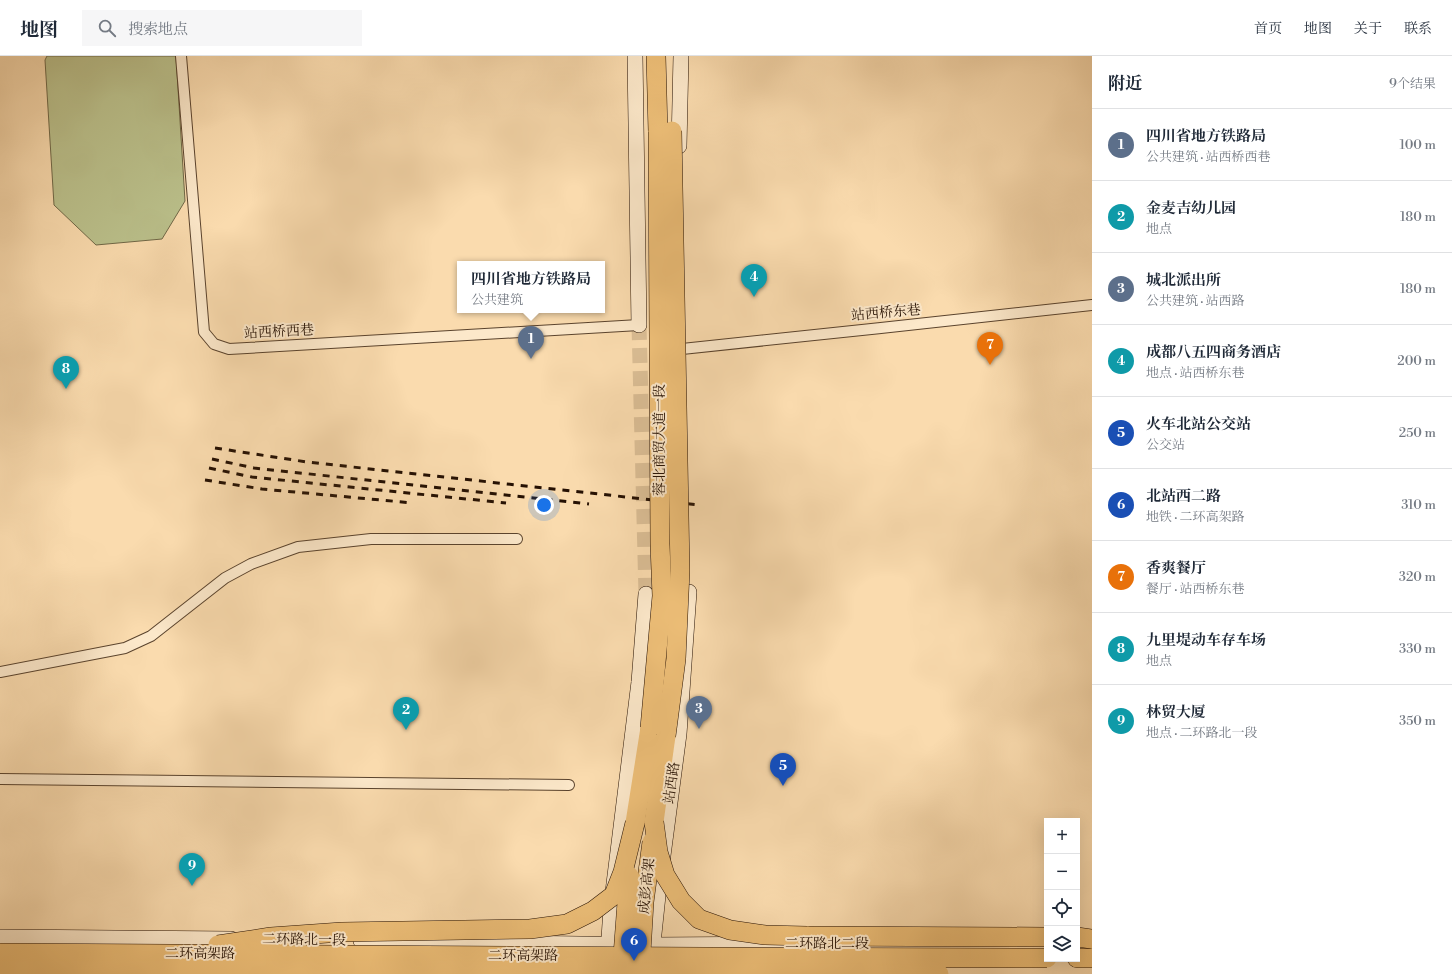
<!DOCTYPE html>
<html lang="zh">
<meta charset="utf-8">
<style>
:root{--surface:#fff;--page:#f6f6f7;--text:#1f2937;--muted:#747a83;--line:#e0e1e3;--accent:#8f2418}
body{margin:0;font-family:"Libre Bodoni","Noto Serif SC",serif;background:var(--page);color:var(--text)}
.controls{position:absolute;right:12px;bottom:12px;display:grid;overflow:hidden;border-radius:0px;box-shadow:0 4px 16px #0002}
.controls button{width:36px;height:36px;display:grid;place-items:center;padding:0;border:0;border-bottom:1px solid var(--line);background:var(--surface);color:var(--text);font:20px sans-serif}
.you{position:absolute;left:544px;top:449px;width:14px;height:14px;margin:-10px;border:3px solid #fff;border-radius:50%;background:#1a73e8;box-shadow:0 0 0 6px #1a73e833}
.badge{display:grid;place-items:center;width:26px;height:26px;border-radius:50%;background:var(--accent);color:#fff;font-size:13px;font-weight:700}
.pin{position:absolute;translate:-50% -33px;filter:drop-shadow(0 1px 2px #0008)}
.pin::after{content:'';position:absolute;top:21px;width:14px;height:12px;background:inherit;clip-path:polygon(0 0,100% 0,50% 100%)}
.popup{position:absolute;left:457px;top:205px;width:148px;height:52px;box-sizing:border-box;display:grid;place-content:center;border-radius:0px;background:var(--surface);filter:drop-shadow(0 1px 3px #0005);font-size:13px;white-space:nowrap;color:var(--muted)}
.popup b{font-size:15px;color:var(--text)}
.popup::after{content:'';position:absolute;left:50%;top:100%;margin-left:-8px;border:8px solid transparent;border-top-color:var(--surface)}
.list{margin:0;padding:0;list-style:none}
h2{display:flex;justify-content:space-between;align-items:center;height:52px;margin:0;padding:0 16px;font-size:17px}
h2 small{font-size:13px;font-weight:400;color:var(--muted)}
.list li{display:grid;grid-template-columns:26px 1fr auto;gap:12px;align-items:center;box-sizing:border-box;height:72px;padding:0 16px;border-top:1px solid var(--line)}
.list b{display:block;font-size:15px;white-space:nowrap}
.list p{margin:0;font-size:13px;white-space:nowrap;color:var(--muted)}
.list em{font-size:13px;font-style:normal;color:var(--muted)}
.icon{flex:none;width:22px;height:22px;fill:none;stroke:currentColor;stroke-width:2;stroke-linecap:round;stroke-linejoin:round}
.map{position:relative;flex:none;width:1092px;height:918px;overflow:hidden}
header{display:flex;align-items:center;gap:24px;box-sizing:border-box;height:56px;padding:0 20px;background:var(--surface);border-bottom:1px solid var(--line)}
header strong{font-size:19px}
nav{display:flex;gap:22px;margin-inline-start:auto;font-size:14px}
.search{width:280px;height:36px;background:var(--page);display:flex;align-items:center;gap:10px;box-sizing:border-box;padding:0 14px;border-radius:0px;color:var(--muted);font-size:15px}
main{display:flex}
aside{flex:1;background:var(--surface)}
.map>svg:first-child{display:block}
.grass{fill:#bbc18c;stroke:#706847}
.lines{fill:none;stroke-linecap:round;stroke-linejoin:round}
.secondary-tunnel{stroke:#dabd94;stroke-width:15;stroke-dasharray:15 8;stroke-linecap:butt}
.street-casing{stroke:#5a432d;stroke-width:12}
.secondary-casing{stroke:#251002;stroke-width:16}
.highway-casing{stroke:#251002;stroke-width:20}
.street{stroke:#fce8ca;stroke-width:10}
.secondary{stroke:#fce8ca;stroke-width:15}
.highway{stroke:#edbe77;stroke-width:19}
.rail{stroke:#251002;stroke-width:3;stroke-dasharray:7 7;stroke-linecap:butt}
.highway-bridge-casing{stroke:#251002;stroke-width:20;stroke-linecap:butt}
.highway-bridge{stroke:#edbe77;stroke-width:19}
.labels{text-anchor:middle;dominant-baseline:central;stroke-width:4;stroke-linejoin:round;paint-order:stroke}
.street-label{font-size:14px;fill:#251002;stroke:#fce8ca}
</style>
<header>
<strong>地图</strong>
<div class="search"><svg class="icon" aria-label="search" viewBox="0 0 24 24"><circle cx="10" cy="10" r="6"/><path d="M15 15l6 6"/></svg>搜索地点</div>
<nav><a>首页</a><a>地图</a><a>关于</a><a>联系</a></nav>
</header>
<main>
<div class="map">
<svg width="1092" height="918" viewBox="0 0 1092 918">
<rect width="100%" height="100%" fill="#fadbae"/>
<filter id="stains"><feTurbulence type="fractalNoise" baseFrequency=".005" numOctaves="4"/><feColorMatrix values="0 0 0 0 .2 0 0 0 0 .09 0 0 0 0 .02 0 0 0 .5 -.17"/></filter>
<radialGradient id="worn" r=".72"><stop offset=".6" stop-color="#630" stop-opacity="0"/><stop offset="1" stop-color="#630" stop-opacity=".3"/></radialGradient>
<path class="grass" d="M 47,0 L 176,0 L 185,145 L 162,183 L 96,189 L 54,149 L 45,4 Z"/>
<g class="lines">
<path class="secondary-tunnel" d="M 639,269 L 646,538"/>
<defs>
<g id="street">
<path d="M 181,0 L 204,276 L 214,288 L 229,293 L 639,269"/>
<path d="M 682,293 C 819,278 955,265 1092,249"/>
<path d="M 0,616 L 125,592 L 151,580 L 225,522 L 251,508 L 298,491 L 371,483 L 517,483"/>
<path d="M 0,723 L 569,729"/>
</g>
<g id="secondary">
<path d="M 635,0 L 639,269"/>
<path d="M 679,90 L 681,0"/>
<path d="M 0,881 L 231,883"/>
<path d="M 361,885 L 653,889 L 785,888"/>
<path d="M 652,897 L 659,830 L 679,678 L 689,536"/>
<path d="M 608,898 L 611,852 L 639,626 L 646,538"/>
</g>
<g id="highway">
<path d="M 656,0 L 658,76"/>
<path d="M 654,766 L 666,680"/>
<path d="M 635,767 L 650,672"/>
<path d="M 807,880 L 1047,881"/>
<path d="M 1077,902 L 1092,902"/>
</g>
</defs>
<use href="#street" class="street-casing"/>
<use href="#secondary" class="secondary-casing"/>
<use href="#highway" class="highway-casing"/>
<use href="#street" class="street"/>
<use href="#secondary" class="secondary"/>
<use href="#highway" class="highway"/>
<g class="rail">
<path d="M 215,392 L 307,406 L 699,449"/>
<path d="M 212,403 L 254,412 L 589,448"/>
<path d="M 209,412 L 252,421 L 506,447"/>
<path d="M 205,424 L 262,433 L 413,447"/>
</g>
<defs>
<g id="highway-bridge">
<path d="M 650,672 L 662,540 L 660,488 L 658,76"/>
<path d="M 666,680 L 676,603 L 680,515 L 672,75"/>
<path d="M 654,766 L 658,796 L 665,819 L 681,845 L 699,863 L 730,874 L 765,879 L 807,880"/>
<path d="M 1077,881 L 1092,883"/>
<path d="M 218,889 L 271,881 L 342,876 L 530,873 L 567,868 L 593,855 L 614,839 L 623,816 L 635,767"/>
<path d="M 0,897 L 705,901 L 1047,902"/>
<path d="M 622,913 L 629,820"/>
<path d="M 640,913 L 644,846 L 652,786"/>
<path d="M 0,914 L 399,914 L 939,918"/>
</g>
</defs>
<use href="#highway-bridge" class="highway-bridge-casing"/>
<use href="#highway-bridge" class="highway-bridge"/>
</g>
<g class="labels">
<g class="street-label">
<text transform="translate(886 257) rotate(-5)">站西桥东巷</text>
<text transform="translate(279 276) rotate(-3)">站西桥西巷</text>
<text transform="translate(660 384) rotate(-90)">蓉北商贸大道一段</text>
<text transform="translate(672 727) rotate(-82)">站西路</text>
<text transform="translate(647 830) rotate(-84)">成彭高架</text>
<text transform="translate(304 884) rotate(1)">二环路北一段</text>
<text x="827" y="888">二环路北二段</text>
<text x="200" y="898">二环高架路</text>
<text x="523" y="900">二环高架路</text>
</g>
</g>
<rect width="100%" height="100%" filter="url(#stains)"/>
<rect width="100%" height="100%" fill="url(#worn)"/>
</svg>
<div class="controls">
<button>+</button>
<button>−</button>
<button><svg class="icon" aria-label="locate" viewBox="0 0 24 24"><circle cx="12" cy="12" r="6"/><path d="M12 2v4M12 18v4M2 12h4M18 12h4"/></svg></button>
<button><svg class="icon" aria-label="layers" viewBox="0 0 24 24"><path d="M12 4l9 5-9 5-9-5zM3 14l9 5 9-5"/></svg></button>
</div>
<div class="you"></div>
<div class="pin badge" style="left:531px;top:303px;background:#5c6f8a">1</div>
<div class="popup"><b>四川省地方铁路局</b>公共建筑</div>
<div class="pin badge" style="left:406px;top:674px;background:#0f9aa8">2</div>
<div class="pin badge" style="left:699px;top:673px;background:#5c6f8a">3</div>
<div class="pin badge" style="left:754px;top:241px;background:#0f9aa8">4</div>
<div class="pin badge" style="left:783px;top:730px;background:#1a4fb4">5</div>
<div class="pin badge" style="left:634px;top:905px;background:#1a4fb4">6</div>
<div class="pin badge" style="left:990px;top:309px;background:#e8710a">7</div>
<div class="pin badge" style="left:66px;top:333px;background:#0f9aa8">8</div>
<div class="pin badge" style="left:192px;top:830px;background:#0f9aa8">9</div>
</div>
<aside>
<h2>附近<small>9个结果</small></h2>
<ul class="list">
<li><span class="badge" style="background:#5c6f8a">1</span><div><b>四川省地方铁路局</b><p>公共建筑 · 站西桥西巷</p></div><em>100 m</em></li>
<li><span class="badge" style="background:#0f9aa8">2</span><div><b>金麦吉幼儿园</b><p>地点</p></div><em>180 m</em></li>
<li><span class="badge" style="background:#5c6f8a">3</span><div><b>城北派出所</b><p>公共建筑 · 站西路</p></div><em>180 m</em></li>
<li><span class="badge" style="background:#0f9aa8">4</span><div><b>成都八五四商务酒店</b><p>地点 · 站西桥东巷</p></div><em>200 m</em></li>
<li><span class="badge" style="background:#1a4fb4">5</span><div><b>火车北站公交站</b><p>公交站</p></div><em>250 m</em></li>
<li><span class="badge" style="background:#1a4fb4">6</span><div><b>北站西二路</b><p>地铁 · 二环高架路</p></div><em>310 m</em></li>
<li><span class="badge" style="background:#e8710a">7</span><div><b>香爽餐厅</b><p>餐厅 · 站西桥东巷</p></div><em>320 m</em></li>
<li><span class="badge" style="background:#0f9aa8">8</span><div><b>九里堤动车存车场</b><p>地点</p></div><em>330 m</em></li>
<li><span class="badge" style="background:#0f9aa8">9</span><div><b>林贸大厦</b><p>地点 · 二环路北一段</p></div><em>350 m</em></li>
</ul>
</aside>
</main>
